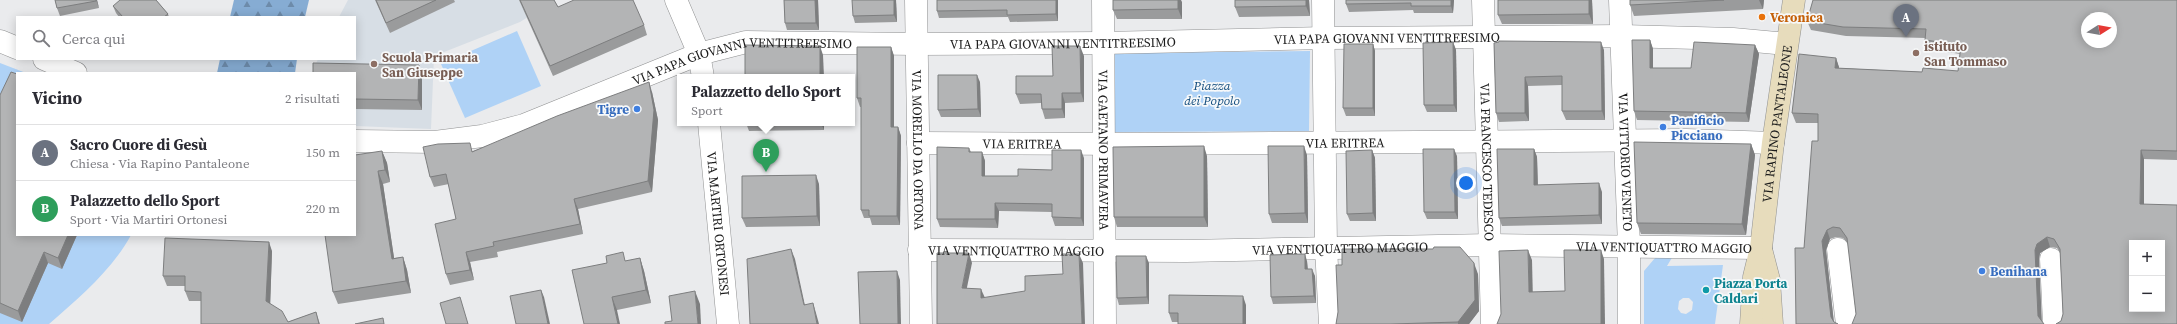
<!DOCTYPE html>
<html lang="it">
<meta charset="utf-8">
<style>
:root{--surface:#fff;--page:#f2f2f3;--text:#2b2b33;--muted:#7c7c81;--line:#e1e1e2;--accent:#1a73e8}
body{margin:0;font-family:"Source Serif 4",serif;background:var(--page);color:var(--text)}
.controls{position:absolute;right:12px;bottom:12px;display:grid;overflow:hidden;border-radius:0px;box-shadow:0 2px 10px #0003}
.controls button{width:36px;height:36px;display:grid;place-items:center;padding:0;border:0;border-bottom:1px solid var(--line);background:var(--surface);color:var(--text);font:20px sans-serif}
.compass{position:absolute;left:2081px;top:12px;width:36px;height:36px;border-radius:50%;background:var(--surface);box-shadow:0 2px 10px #0003;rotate:79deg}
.you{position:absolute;left:1466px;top:183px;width:14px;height:14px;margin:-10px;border:3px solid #fff;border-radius:50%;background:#1a73e8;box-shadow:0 0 0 6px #1a73e833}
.badge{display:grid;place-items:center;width:26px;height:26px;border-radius:50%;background:var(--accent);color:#fff;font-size:13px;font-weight:700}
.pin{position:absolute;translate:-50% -33px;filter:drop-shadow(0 1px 2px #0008)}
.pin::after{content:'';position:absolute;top:21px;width:14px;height:12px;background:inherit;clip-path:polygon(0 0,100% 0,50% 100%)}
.popup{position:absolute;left:677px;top:74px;width:178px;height:52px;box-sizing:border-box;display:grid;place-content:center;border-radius:0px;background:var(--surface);filter:drop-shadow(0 1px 3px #0005);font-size:13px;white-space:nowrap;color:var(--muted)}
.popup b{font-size:15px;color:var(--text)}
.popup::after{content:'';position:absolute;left:50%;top:100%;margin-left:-8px;border:8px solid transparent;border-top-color:var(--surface)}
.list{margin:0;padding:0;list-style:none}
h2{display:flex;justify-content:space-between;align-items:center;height:52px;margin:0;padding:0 16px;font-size:17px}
h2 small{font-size:13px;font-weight:400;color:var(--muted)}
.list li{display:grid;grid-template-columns:26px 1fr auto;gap:12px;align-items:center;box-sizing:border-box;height:56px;padding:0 16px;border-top:1px solid var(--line)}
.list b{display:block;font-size:15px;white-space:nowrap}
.list p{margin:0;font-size:13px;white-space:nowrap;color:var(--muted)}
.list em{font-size:13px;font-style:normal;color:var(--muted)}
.icon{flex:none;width:22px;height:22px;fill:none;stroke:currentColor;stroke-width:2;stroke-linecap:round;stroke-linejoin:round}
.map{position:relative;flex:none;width:2177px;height:324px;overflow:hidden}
.search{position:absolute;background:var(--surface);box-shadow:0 2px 10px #0003;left:16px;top:16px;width:340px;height:44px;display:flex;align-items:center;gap:10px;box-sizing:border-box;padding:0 14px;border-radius:0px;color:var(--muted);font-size:15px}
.panel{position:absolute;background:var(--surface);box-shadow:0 2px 10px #0003;left:16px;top:72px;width:340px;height:164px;border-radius:0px}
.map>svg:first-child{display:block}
.built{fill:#d7dee5}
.green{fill:#afd2f6;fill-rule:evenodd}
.forest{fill:url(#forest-firs)}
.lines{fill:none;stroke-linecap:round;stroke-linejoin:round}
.street-casing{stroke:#909192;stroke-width:23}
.secondary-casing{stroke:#909192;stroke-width:23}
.street{stroke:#fff;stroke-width:22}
.secondary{stroke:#e7dcbc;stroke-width:22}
.wall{fill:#9a9b9c}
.shaded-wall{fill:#7d7e7f}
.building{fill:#b3b4b5;stroke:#7d7e7f;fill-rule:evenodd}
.food-dot{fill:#e8710a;stroke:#f7f9fa;stroke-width:1.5}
.education-dot{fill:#8d6e63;stroke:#f7f9fa;stroke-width:1.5}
.shop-dot{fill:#3f7fe0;stroke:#f7f9fa;stroke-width:1.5}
.culture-dot{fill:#0f9aa8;stroke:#f7f9fa;stroke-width:1.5}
.labels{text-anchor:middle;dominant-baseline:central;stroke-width:3.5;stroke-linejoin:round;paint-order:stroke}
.food-label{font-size:13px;font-weight:bold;fill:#c56008;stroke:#f7f9fa;text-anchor:start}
.street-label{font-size:13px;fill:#1c1c1c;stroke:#f7f9fa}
.education-label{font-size:13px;font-weight:bold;fill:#785e54;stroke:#f7f9fa;text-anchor:start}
.park-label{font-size:13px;font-style:italic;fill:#134d7e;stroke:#f7f9fa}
.shop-label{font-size:13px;font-weight:bold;fill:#366cbe;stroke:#f7f9fa;text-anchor:start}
.culture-label{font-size:13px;font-weight:bold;fill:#0d838f;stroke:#f7f9fa;text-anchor:start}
</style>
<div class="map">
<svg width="2177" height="324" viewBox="0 0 2177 324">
<defs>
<pattern id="forest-firs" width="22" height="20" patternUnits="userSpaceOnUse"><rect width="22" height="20" fill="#86acd3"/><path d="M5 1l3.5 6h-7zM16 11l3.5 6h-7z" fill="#6d8baa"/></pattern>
</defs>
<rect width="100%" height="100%" fill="#eaebed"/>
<path class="built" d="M 348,0 L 555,0 L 520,22 L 434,56 L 431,129 L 355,126 L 355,73 L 312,73 L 318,59 L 355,59 L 355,17 L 339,17 Z"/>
<g class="green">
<path d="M 517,31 L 541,86 L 465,118 L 441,64 Z"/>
<path d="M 1310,51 L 1309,131 L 1115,132 L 1114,53 Z"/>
<path d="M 0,63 L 26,73 L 17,73 L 17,235 L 131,235 C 112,270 79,298 49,324 L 0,324 Z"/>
<path d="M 1661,251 L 1676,251 L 1667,266 L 1723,265 L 1715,324 L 1644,324 L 1644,271 ZM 1683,298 L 1689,298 L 1693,302 L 1692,310 L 1686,314 L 1681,313 L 1678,309 L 1679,301 Z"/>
</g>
<g class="forest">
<path d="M 234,0 L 309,0 L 305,17 L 230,17 Z"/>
<path d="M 220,59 L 297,59 L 295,73 L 217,73 Z"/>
</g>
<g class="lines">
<defs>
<g id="street">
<path d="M 676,0 L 699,54 L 703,77"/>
<path id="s1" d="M 916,0 L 921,324"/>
<path id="s2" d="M 1103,0 L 1105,324"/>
<path d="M 1323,0 L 1326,247 L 1330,324"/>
<path id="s3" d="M 1483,0 L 1492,324"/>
<path id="s4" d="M 1620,0 L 1629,247 L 1629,324"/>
<path d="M 0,41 L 17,48"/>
<path d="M 44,59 L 76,73"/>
<path id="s5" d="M 709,123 L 728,324"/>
<path id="s6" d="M 355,141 L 435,142 L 482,136 L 524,125 L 699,54 L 746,42 L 917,44 L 1103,43 L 1325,38 L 1623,36 L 1733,39 L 1787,44"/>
<path id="s7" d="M 918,143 L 1145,144 L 1686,140 L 1773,143"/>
<path d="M 1838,249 L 1847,324"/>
<path id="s8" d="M 919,250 L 1186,251 L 1490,245 L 1761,248"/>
<path d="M 2051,259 L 2054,324"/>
</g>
<g id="secondary">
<path d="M 1762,253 L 1769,280 L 1772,324"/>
<path id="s9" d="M 1751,324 L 1754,277 L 1761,248 L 1773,143 L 1794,0"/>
</g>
</defs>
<use href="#street" class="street-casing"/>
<use href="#secondary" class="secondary-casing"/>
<use href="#street" class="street"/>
<use href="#secondary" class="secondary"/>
</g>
<g class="wall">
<path d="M 55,0 L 97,0 L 99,8 L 60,16 L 57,8 Z"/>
<path d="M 156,0 L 168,14 L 169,17 L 119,17 L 116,13 L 113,6 Z"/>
<path d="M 375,0 L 454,0 L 455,2 L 390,33 Z"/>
<path d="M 519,0 L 554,0 L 558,7 L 644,25 L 647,35 L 553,76 Z"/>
<path d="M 784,0 L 818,0 L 819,30 L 787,30 L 785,23 Z"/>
<path d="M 896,0 L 897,22 L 855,23 L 853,16 Z"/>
<path d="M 937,0 L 1058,0 L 1058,21 L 1010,22 L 1008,17 L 939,18 L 937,11 Z"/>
<path d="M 1235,0 L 1309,0 L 1310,16 L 1239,17 L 1235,7 Z"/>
<path d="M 1346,0 L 1454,0 L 1453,13 L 1414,13 L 1413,10 L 1349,12 L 1346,4 Z"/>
<path d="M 1592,0 L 1593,24 L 1502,24 L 1498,15 Z"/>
<path d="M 1630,0 L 1764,0 L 1763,9 L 1634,16 L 1630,5 Z"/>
<path d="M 2177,0 L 2177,160 L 2144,159 L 2061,321 L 2063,314 L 2060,253 L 2057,248 L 2050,247 L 2040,253 L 2039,259 L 2041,321 L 1856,314 L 1848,244 L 1843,238 L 1836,237 L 1830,239 L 1826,250 L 1834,323 L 1796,324 L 1804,248 L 1818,141 L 1818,123 L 1796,123 L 1792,113 L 1836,58 L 1839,68 L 1922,72 L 1958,71 L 1960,54 L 1929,49 L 1926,38 L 1846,36 L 1811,30 L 1807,21 Z"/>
<path d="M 1182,2 L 1182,19 L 1117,19 L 1113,10 Z"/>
<path d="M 1650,40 L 1653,49 L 1653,68 L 1691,68 L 1755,45 L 1759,54 L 1749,122 L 1637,120 L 1634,111 Z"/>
<path d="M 1453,42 L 1456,50 L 1457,112 L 1427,112 L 1424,105 Z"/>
<path d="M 1494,43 L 1604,50 L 1605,120 L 1566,120 L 1562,111 L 1562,85 L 1528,86 L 1529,121 L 1499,122 L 1496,113 Z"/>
<path d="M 1373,44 L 1375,51 L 1375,116 L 1346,116 L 1343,108 Z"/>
<path d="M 891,47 L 894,56 L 894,127 L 898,127 L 901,136 L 900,225 L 872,225 L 870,218 L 864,218 L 861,210 L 861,107 L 860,107 L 857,98 Z"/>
<path d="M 1084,56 L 1084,102 L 1065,103 L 1065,118 L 1045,119 L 1042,109 L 1041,103 L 1020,104 L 1016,94 L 1053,76 Z"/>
<path d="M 355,73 L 422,74 L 422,110 L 355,109 Z"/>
<path d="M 980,82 L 981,117 L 941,117 L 938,110 Z"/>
<path d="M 652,92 L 658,120 L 652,192 L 578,209 L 583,234 L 497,252 L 498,257 L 470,262 L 474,280 L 450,285 L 446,274 L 456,219 L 449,184 L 434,187 L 430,177 L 473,151 Z"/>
<path d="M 0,95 L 77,235 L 62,269 L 48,263 L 22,322 L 0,313 Z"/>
<path d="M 746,123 L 824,123 L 824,130 L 749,131 Z"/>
<path d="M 1751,144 L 1755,155 L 1746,235 L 1641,234 L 1637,223 Z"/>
<path d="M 969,148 L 971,152 L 982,152 L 985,161 L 985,176 L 1018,176 L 1052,170 L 1084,158 L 1084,226 L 1055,226 L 1052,217 L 1052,212 L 999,211 L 998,228 L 940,227 L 937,219 Z"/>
<path d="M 1534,149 L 1537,157 L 1538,185 L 1602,192 L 1602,224 L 1502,226 L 1499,218 Z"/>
<path d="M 1372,150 L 1375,158 L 1376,221 L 1350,221 L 1347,214 Z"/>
<path d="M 382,151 L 387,163 L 390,182 L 383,184 L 394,258 L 403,257 L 407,270 L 411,293 L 338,304 L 333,292 Z"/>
<path d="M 1307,155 L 1308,223 L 1272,223 L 1269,214 Z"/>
<path d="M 1207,156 L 1208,227 L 1117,227 L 1114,217 Z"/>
<path d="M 1457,156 L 1458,219 L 1427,219 L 1424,212 Z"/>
<path d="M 819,184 L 820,226 L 746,227 L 742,218 Z"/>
<path d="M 272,251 L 270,304 L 288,322 L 316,312 L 320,324 L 201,324 L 201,301 L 189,301 L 185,291 L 185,286 L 167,286 L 163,276 Z"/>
<path d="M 640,258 L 644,271 L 651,303 L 617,310 L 584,324 L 607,263 L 626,261 Z"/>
<path d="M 1307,261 L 1308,269 L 1315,276 L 1316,303 L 1273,304 L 1271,297 Z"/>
<path d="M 1149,263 L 1149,304 L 1119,305 L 1117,298 Z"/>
<path d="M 1342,265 L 1478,274 L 1479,311 L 1469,324 L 1336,324 L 1338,312 Z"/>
<path d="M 1246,305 L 1246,324 L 1178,324 L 1178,322 L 1172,322 L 1169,313 Z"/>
</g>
<g class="shaded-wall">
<path d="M 96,0 L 97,0 L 99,8 Z"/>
<path d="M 815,0 L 818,0 L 819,30 L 816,23 Z"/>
<path d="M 894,0 L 896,0 L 897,22 L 894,15 Z"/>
<path d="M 1056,0 L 1058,0 L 1058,21 L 1056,14 Z"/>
<path d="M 1178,0 L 1181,0 L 1182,2 L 1182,19 L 1178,9 Z"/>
<path d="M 1306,0 L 1309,0 L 1310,16 L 1306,6 Z"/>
<path d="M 1451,0 L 1454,0 L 1453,13 L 1451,6 Z"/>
<path d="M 1589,0 L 1592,0 L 1593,24 L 1589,14 Z"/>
<path d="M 1759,0 L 1764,0 L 1763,9 Z"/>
<path d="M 1650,40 L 1653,49 L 1653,77 L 1650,68 Z"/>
<path d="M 1453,42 L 1456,50 L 1457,112 L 1454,105 Z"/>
<path d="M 1601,42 L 1604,50 L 1605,120 L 1602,111 Z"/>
<path d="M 1373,44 L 1375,51 L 1375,116 L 1373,108 Z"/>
<path d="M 1755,45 L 1759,54 L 1749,122 L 1746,113 Z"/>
<path d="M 820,46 L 823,55 L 824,77 L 820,77 Z"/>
<path d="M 1080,46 L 1084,56 L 1084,102 L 1081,93 Z"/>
<path d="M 891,47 L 894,56 L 894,136 L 891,127 Z"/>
<path d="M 1836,58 L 1839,67 L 1838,77 L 1835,68 Z"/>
<path d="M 419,65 L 422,74 L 422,110 L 418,100 Z"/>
<path d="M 977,75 L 980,82 L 981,117 L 978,109 Z"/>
<path d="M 1525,77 L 1528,86 L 1529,121 L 1525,113 Z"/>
<path d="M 649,82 L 652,92 L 658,120 L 652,192 L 648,181 Z"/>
<path d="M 1062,93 L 1065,103 L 1065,118 L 1062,109 Z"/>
<path d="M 821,123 L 824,123 L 824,130 Z"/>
<path d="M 898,127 L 901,136 L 900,225 L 897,216 Z"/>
<path d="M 1751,144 L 1755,155 L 1746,235 L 1742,224 Z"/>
<path d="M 1204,146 L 1207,156 L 1208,227 L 1204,217 Z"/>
<path d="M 1304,146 L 1307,155 L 1308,223 L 1305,213 Z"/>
<path d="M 1454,149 L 1457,156 L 1458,219 L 1455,212 Z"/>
<path d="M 1534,149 L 1537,157 L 1538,194 L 1534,185 Z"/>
<path d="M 1081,150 L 1084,158 L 1084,226 L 1081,218 Z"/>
<path d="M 1372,150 L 1375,158 L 1376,221 L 1373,213 Z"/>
<path d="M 2141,150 L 2144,159 L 2144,213 L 2140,204 Z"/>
<path d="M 382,151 L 387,163 L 390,182 L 385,170 Z"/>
<path d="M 982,152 L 985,161 L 985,185 L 982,176 Z"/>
<path d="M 378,171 L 383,184 L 396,271 L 392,259 Z"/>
<path d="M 816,175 L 819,184 L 820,226 L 817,216 Z"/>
<path d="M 1599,183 L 1602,192 L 1602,224 L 1599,215 Z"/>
<path d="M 574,199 L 578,209 L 583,234 L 580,224 Z"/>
<path d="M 995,203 L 999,211 L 998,228 L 995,219 Z"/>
<path d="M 1827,230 L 1830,239 L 1826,250 L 1834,324 L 1831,317 L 1822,241 Z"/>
<path d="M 68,235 L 77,235 L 62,269 L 58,258 Z"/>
<path d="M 2047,237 L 2050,247 L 2040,253 L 2039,259 L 2042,324 L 2038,316 L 2035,250 L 2037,244 Z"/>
<path d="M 269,242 L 272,251 L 270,311 L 266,301 Z"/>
<path d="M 791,249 L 795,259 L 807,315 L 804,305 Z"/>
<path d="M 1528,250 L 1532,260 L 1533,302 L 1529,292 Z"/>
<path d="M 1601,250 L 1604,259 L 1605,324 L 1601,324 Z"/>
<path d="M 44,252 L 48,263 L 22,322 L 18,311 Z"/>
<path d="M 466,252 L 470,262 L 474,280 L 470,270 Z"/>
<path d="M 969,253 L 972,263 L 965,297 L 962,288 Z"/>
<path d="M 1079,254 L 1083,263 L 1085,324 L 1082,324 Z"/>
<path d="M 1305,254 L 1307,261 L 1308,276 L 1305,269 Z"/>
<path d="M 1146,256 L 1149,263 L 1149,304 L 1147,297 Z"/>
<path d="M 403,257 L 407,270 L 411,293 L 406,281 Z"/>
<path d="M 640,258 L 644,271 L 651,303 L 646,290 Z"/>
<path d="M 1474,263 L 1478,274 L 1479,311 L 1469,324 L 1458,324 L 1458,322 Z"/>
<path d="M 1312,269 L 1315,276 L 1316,303 L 1314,296 Z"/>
<path d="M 897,271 L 900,280 L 901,324 L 898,324 Z"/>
<path d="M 981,289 L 985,298 L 981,298 Z"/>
<path d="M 541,290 L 544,297 L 550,324 L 548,324 Z"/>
<path d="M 695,291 L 700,304 L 701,324 L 698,324 Z"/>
<path d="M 1243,296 L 1246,305 L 1246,324 L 1243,324 Z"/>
<path d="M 612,297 L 617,310 L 620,324 L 618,324 Z"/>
<path d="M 813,303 L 816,313 L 819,324 L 817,324 Z"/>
</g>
<g class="building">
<path d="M 55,0 L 96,0 L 96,1 L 57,8 Z"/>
<path d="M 120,0 L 156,0 L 168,14 L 164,17 L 123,17 L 113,6 Z"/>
<path d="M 376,0 L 436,0 L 386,23 Z"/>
<path d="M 520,0 L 554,0 L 558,7 L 574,0 L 633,0 L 644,25 L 550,66 Z"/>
<path d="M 784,0 L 815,0 L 816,23 L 785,23 Z"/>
<path d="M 852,0 L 894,0 L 894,15 L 853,16 Z"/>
<path d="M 937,0 L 1056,0 L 1056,14 L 1007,15 L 1007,10 L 937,11 Z"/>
<path d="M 1113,0 L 1178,0 L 1178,9 L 1113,10 Z"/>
<path d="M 1235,0 L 1306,0 L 1306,6 L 1235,7 Z"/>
<path d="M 1346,0 L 1451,0 L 1451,6 L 1411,6 L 1411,3 L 1346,4 Z"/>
<path d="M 1498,0 L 1589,0 L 1589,14 L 1498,15 Z"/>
<path d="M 1630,0 L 1724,0 L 1630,5 Z"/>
<path d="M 1813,0 L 2177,0 L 2177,151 L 2141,150 L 2140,204 L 2177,205 L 2177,324 L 2056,324 L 2061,321 L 2063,314 L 2060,249 L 2054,239 L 2047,237 L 2037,244 L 2035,250 L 2038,316 L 2044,324 L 1852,324 L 1856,314 L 1847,238 L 1840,228 L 1833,227 L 1827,230 L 1822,241 L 1831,317 L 1834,322 L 1838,324 L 1796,324 L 1795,248 L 1804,248 L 1812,141 L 1818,141 L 1818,114 L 1792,113 L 1799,54 L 1836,58 L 1835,68 L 1922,72 L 1923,68 L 1958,71 L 1961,45 L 1925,40 L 1926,29 L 1843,27 L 1807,21 ZM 2087,18 L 2111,18 L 2111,42 L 2087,42 ZM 2132,243 L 2162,243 L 2162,309 L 2132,309 Z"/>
<path d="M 1632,40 L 1650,40 L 1650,68 L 1691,68 L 1694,42 L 1755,45 L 1746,113 L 1634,111 Z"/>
<path d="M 1499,41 L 1601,42 L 1602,111 L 1562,111 L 1562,76 L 1525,77 L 1525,113 L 1496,113 L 1494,43 L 1499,42 Z"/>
<path d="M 1453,42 L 1454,105 L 1424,105 L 1423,43 Z"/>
<path d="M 1344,44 L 1373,44 L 1373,108 L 1343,108 Z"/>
<path d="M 745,45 L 820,46 L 820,77 L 745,77 Z"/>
<path d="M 1052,46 L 1080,46 L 1081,93 L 1062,93 L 1062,109 L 1042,109 L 1041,94 L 1016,94 L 1016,76 L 1053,76 Z"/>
<path d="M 857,47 L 891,47 L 891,127 L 898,127 L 897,216 L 869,216 L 869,210 L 861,210 L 861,98 L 857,98 Z"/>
<path d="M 313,63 L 419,65 L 418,100 L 355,99 L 355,73 L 313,73 Z"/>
<path d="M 11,72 L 17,74 L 17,235 L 68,235 L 58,258 L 44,252 L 18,311 L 0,303 L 0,95 Z"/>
<path d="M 938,75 L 977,75 L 978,109 L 938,110 Z"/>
<path d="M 649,82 L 654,110 L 648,181 L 574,199 L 580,224 L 493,242 L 494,246 L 466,252 L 470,270 L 446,274 L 435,224 L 456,219 L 446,174 L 430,177 L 423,147 L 438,144 L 470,143 L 472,152 L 557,116 Z"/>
<path d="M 1634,142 L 1751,144 L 1742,224 L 1637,223 Z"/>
<path d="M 1204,146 L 1204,217 L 1114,217 L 1113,147 Z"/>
<path d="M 1268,146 L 1304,146 L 1305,213 L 1269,214 Z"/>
<path d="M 937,147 L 969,148 L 969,152 L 982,152 L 982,176 L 1018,176 L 1018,169 L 1052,170 L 1052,150 L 1081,150 L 1081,218 L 1052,217 L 1052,204 L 995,203 L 995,219 L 937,219 Z"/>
<path d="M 1423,149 L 1454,149 L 1455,212 L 1424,212 Z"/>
<path d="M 1497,149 L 1534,149 L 1534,185 L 1599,183 L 1599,215 L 1499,218 Z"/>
<path d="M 1372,150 L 1373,213 L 1347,214 L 1346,151 Z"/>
<path d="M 382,151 L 385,170 L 378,171 L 392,259 L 403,257 L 406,281 L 333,292 L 325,235 L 355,235 L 355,155 Z"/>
<path d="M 816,175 L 817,216 L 742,218 L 742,176 Z"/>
<path d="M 165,238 L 269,242 L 266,301 L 282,311 L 288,322 L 316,312 L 319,324 L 201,324 L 201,292 L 185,291 L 185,276 L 163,276 Z"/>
<path d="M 1434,247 L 1460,247 L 1474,263 L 1475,300 L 1458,322 L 1391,324 L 1336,324 L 1338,312 L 1336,265 L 1342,265 L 1342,249 L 1433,249 Z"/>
<path d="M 791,249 L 804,305 L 813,303 L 817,324 L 750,324 L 747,259 Z"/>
<path d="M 1528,250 L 1529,292 L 1565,291 L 1564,250 L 1601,250 L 1601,324 L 1497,324 L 1501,314 L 1499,251 Z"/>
<path d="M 623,252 L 625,261 L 640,258 L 646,290 L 612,297 L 618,324 L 584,324 L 572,270 L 607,263 L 606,256 Z"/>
<path d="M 937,253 L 969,253 L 962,288 L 981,289 L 981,298 L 1025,291 L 1025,276 L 1063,274 L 1062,254 L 1079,254 L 1082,324 L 937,324 Z"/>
<path d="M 1305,254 L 1305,269 L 1312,269 L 1314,296 L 1271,297 L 1270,255 Z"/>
<path d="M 1116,256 L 1146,256 L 1147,297 L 1117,298 Z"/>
<path d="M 897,271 L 898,324 L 860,324 L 858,272 Z"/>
<path d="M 541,290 L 548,324 L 516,324 L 510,296 Z"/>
<path d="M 695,291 L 698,324 L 665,324 L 665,322 L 672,321 L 669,296 Z"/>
<path d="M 1169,295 L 1243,296 L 1243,324 L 1178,324 L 1178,313 L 1169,313 Z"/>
<path d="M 460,297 L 468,324 L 446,324 L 440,303 Z"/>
<path d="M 383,318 L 384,324 L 355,324 Z"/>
</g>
<circle class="food-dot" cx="1762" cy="17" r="4"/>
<g class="education-dot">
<circle cx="1916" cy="53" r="4"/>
<circle cx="374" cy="64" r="4"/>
</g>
<g class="shop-dot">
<circle cx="637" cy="109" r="4"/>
<circle cx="1663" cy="127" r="4"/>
<circle cx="1982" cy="271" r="4"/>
</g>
<circle class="culture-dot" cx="1706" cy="290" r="4"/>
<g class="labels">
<g class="food-label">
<text x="1770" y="17">Veronica</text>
</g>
<g class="street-label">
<text stroke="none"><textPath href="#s6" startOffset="1049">VIA PAPA GIOVANNI VENTITREESIMO</textPath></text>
<text stroke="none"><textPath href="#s6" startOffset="725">VIA PAPA GIOVANNI VENTITREESIMO</textPath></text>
<text stroke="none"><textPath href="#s6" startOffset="401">VIA PAPA GIOVANNI VENTITREESIMO</textPath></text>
<text stroke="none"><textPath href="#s9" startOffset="202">VIA RAPINO PANTALEONE</textPath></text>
<text stroke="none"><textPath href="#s7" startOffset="427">VIA ERITREA</textPath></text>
<text stroke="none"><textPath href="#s7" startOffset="104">VIA ERITREA</textPath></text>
<text stroke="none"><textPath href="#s1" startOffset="150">VIA MORELLO DA ORTONA</textPath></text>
<text stroke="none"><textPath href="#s2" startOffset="150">VIA GAETANO PRIMAVERA</textPath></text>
<text stroke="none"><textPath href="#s3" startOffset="162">VIA FRANCESCO TEDESCO</textPath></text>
<text stroke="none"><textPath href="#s4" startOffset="162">VIA VITTORIO VENETO</textPath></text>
<text stroke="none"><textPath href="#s5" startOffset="101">VIA MARTIRI ORTONESI</textPath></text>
<text stroke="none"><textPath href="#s8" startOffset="421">VIA VENTIQUATTRO MAGGIO</textPath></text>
<text stroke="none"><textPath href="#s8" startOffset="745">VIA VENTIQUATTRO MAGGIO</textPath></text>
<text stroke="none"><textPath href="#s8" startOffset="97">VIA VENTIQUATTRO MAGGIO</textPath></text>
</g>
<g class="education-label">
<text x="1924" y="46">istituto<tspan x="1924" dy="15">San Tommaso</tspan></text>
<text x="382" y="57">Scuola Primaria<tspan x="382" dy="15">San Giuseppe</tspan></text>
</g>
<g class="park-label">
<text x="1212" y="85">Piazza<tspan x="1212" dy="15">dei Popolo</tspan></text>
</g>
<g class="shop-label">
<text x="629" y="109" text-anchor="end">Tigre</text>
<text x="1671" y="120">Panificio<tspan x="1671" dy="15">Picciano</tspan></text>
<text x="1990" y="271">Benihana</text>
</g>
<g class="culture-label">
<text x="1714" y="283">Piazza Porta<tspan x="1714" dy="15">Caldari</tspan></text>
</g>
</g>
</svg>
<div class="controls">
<button>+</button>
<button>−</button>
</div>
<svg class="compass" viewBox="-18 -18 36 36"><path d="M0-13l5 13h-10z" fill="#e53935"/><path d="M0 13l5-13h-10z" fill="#7c7c81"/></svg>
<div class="you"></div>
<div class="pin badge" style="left:1906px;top:37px;background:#6b7280">A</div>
<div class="pin badge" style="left:766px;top:172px;background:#2e9e5b">B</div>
<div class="popup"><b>Palazzetto dello Sport</b>Sport</div>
<div class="search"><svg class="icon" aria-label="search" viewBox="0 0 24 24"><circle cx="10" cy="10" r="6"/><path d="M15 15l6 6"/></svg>Cerca qui</div>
<section class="panel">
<h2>Vicino<small>2 risultati</small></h2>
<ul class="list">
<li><span class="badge" style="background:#6b7280">A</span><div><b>Sacro Cuore di Gesù</b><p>Chiesa · Via Rapino Pantaleone</p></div><em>150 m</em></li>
<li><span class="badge" style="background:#2e9e5b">B</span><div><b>Palazzetto dello Sport</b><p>Sport · Via Martiri Ortonesi</p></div><em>220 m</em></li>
</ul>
</section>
</div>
